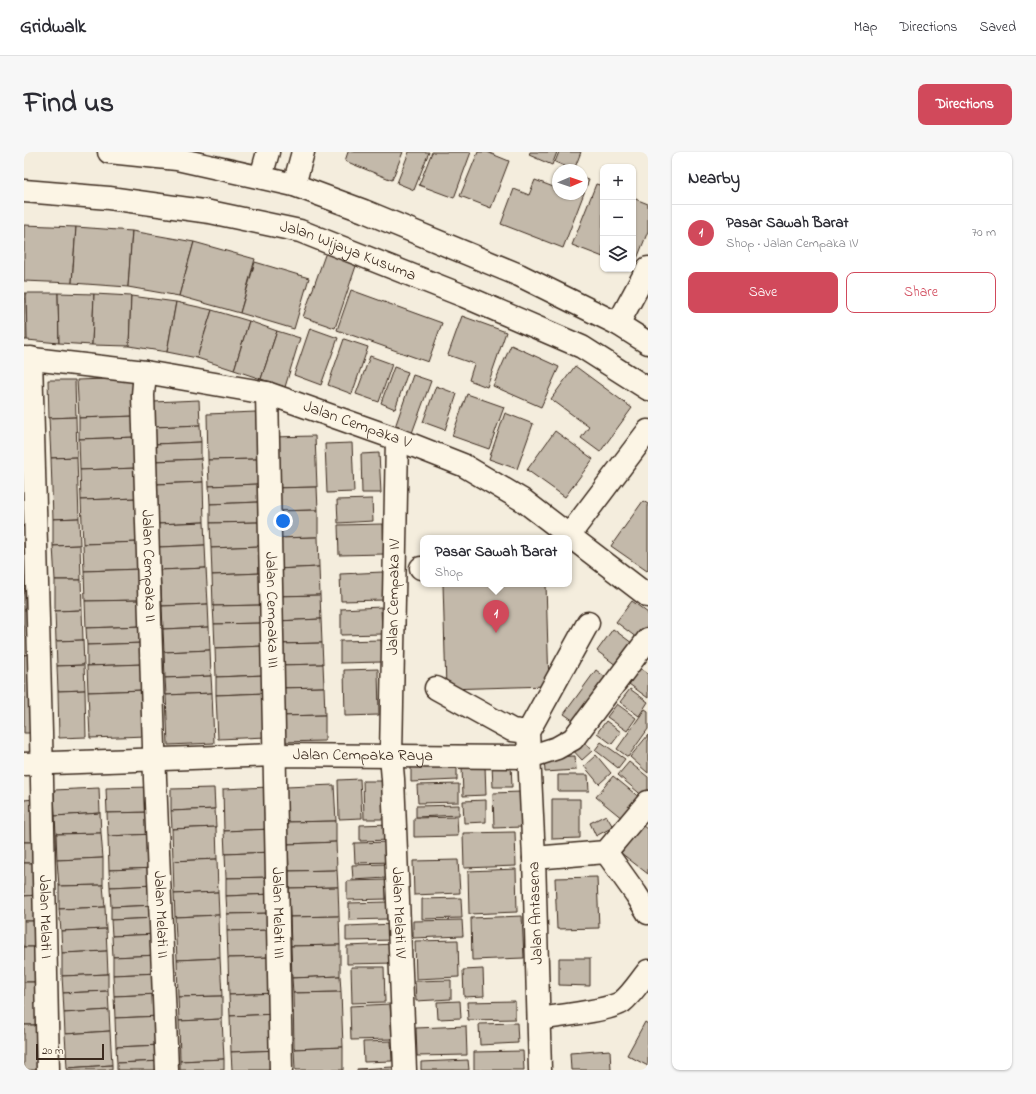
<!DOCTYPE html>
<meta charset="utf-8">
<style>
:root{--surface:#fff;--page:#f7f7f7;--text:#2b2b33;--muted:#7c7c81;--line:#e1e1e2;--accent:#d1495b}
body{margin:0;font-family:"Indie Flower",sans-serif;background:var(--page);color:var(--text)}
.controls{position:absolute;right:12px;top:12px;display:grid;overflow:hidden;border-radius:8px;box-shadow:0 1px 3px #0004}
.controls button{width:36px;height:36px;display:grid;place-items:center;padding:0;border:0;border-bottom:1px solid var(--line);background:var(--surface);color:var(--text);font:20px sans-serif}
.compass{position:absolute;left:528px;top:12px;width:36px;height:36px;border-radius:50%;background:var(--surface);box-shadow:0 1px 3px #0004;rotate:88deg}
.scale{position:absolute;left:12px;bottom:10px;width:68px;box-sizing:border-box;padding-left:4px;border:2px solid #3b2a1e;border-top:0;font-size:11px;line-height:14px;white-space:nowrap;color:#3b2a1e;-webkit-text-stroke:3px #fcf5e5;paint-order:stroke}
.you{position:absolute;left:259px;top:369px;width:14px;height:14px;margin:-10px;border:3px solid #fff;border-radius:50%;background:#1a73e8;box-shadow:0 0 0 6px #1a73e833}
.badge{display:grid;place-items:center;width:26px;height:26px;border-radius:50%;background:var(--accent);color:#fff;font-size:13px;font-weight:700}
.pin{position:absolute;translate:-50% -33px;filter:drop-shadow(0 1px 2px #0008)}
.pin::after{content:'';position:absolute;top:21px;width:14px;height:12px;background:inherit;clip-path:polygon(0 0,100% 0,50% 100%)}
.popup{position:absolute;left:396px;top:383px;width:152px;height:52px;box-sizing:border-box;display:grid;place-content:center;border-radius:8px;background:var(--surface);filter:drop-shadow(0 1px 3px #0005);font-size:13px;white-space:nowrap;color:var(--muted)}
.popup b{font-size:15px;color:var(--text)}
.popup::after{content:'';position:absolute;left:50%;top:100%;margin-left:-8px;border:8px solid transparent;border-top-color:var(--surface)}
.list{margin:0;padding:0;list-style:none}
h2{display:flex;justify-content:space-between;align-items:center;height:52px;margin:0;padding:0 16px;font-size:17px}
h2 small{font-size:13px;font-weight:400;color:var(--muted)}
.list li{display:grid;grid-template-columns:26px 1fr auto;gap:12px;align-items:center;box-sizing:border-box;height:56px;padding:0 16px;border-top:1px solid var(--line)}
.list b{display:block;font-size:15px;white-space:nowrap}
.list p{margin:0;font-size:13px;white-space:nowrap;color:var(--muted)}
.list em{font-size:13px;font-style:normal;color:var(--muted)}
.actions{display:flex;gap:8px;padding:12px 16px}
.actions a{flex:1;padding:9px 0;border:1px solid var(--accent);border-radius:8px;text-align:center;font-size:14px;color:var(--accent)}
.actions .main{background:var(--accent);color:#fff}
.icon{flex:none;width:22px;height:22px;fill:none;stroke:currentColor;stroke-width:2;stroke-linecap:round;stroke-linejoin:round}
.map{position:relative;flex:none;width:624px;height:918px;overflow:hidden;border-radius:8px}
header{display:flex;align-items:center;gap:24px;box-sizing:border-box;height:56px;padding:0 20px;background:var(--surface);border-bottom:1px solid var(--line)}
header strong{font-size:19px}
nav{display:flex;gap:22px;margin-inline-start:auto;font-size:14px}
.intro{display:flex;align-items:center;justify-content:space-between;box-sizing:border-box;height:96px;padding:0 24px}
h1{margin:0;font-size:28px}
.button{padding:10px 18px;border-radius:8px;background:var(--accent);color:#fff;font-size:14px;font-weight:700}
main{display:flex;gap:24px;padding:0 24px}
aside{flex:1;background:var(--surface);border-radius:8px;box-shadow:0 1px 3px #0004}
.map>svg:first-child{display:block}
.building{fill:#c3b9aa;stroke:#3b2a1e}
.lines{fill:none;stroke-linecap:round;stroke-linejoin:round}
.minor-casing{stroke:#3b2a1e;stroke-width:25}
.minor{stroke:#fcf5e5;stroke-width:22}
.labels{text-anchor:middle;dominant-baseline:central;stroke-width:3.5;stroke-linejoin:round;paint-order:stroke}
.street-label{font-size:16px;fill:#3b2a1e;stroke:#fcf5e5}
</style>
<header>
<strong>Gridwalk</strong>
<nav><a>Map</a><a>Directions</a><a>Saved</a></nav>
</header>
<div class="intro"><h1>Find us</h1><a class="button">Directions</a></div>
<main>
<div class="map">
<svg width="624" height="918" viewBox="0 0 624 918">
<rect width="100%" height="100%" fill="#f4eddd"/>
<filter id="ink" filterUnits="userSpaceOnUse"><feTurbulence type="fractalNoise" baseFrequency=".025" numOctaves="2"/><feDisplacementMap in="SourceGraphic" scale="8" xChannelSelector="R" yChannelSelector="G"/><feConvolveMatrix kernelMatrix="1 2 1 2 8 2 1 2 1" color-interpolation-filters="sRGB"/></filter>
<g filter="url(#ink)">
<g class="building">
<path d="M 324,0 L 379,0 L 368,28 L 321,9 Z"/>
<path d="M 385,0 L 405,0 L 390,38 L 373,31 Z"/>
<path d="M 408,0 L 447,0 L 430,46 L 395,33 Z"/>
<path d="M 454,0 L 463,0 L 485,9 L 467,56 L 436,44 Z"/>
<path d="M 506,0 L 533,0 L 528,13 L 505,3 Z"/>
<path d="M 535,0 L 557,0 L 550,18 L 531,10 Z"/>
<path d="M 558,26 L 565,28 L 539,96 L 477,72 L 490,37 L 505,43 L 511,28 L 532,36 L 534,29 L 534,42 L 558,42 Z"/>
<path d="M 572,32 L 579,34 L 579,105 L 548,93 Z"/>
<path d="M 609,46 L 624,52 L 624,79 L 609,117 Z"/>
<path d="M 0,73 L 52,75 L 48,131 L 0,129 Z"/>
<path d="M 52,75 L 108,79 L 104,135 L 48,131 Z"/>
<path d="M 108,79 L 170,90 L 155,144 L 104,135 Z"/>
<path d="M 170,90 L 231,107 L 216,161 L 155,144 Z"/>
<path d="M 302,100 L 333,111 L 311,176 L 279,165 Z"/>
<path d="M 231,110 L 285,126 L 270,177 L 216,161 Z"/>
<path d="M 327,138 L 418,171 L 404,210 L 313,178 Z"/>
<path d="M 0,141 L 2,141 L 3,188 L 0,188 Z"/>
<path d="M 2,141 L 34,141 L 35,191 L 3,188 Z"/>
<path d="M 34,141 L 70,142 L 68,193 L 35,191 Z"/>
<path d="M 70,142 L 107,144 L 105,194 L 68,193 Z"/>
<path d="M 107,144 L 152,150 L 143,200 L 105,194 Z"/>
<path d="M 152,150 L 188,158 L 173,206 L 143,200 Z"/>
<path d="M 188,158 L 225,169 L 210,218 L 173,206 Z"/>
<path d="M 438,164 L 482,180 L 463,235 L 445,228 L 450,212 L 424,203 Z"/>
<path d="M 225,169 L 253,179 L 237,227 L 210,218 Z"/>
<path d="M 286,176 L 314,186 L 297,233 L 270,223 Z"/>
<path d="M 253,179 L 276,186 L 261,235 L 237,227 Z"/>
<path d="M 320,187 L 344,195 L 328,242 L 304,233 Z"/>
<path d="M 487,193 L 535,215 L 517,255 L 469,234 Z"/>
<path d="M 346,204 L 368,212 L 355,250 L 332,242 Z"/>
<path d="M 551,214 L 608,256 L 576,300 L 557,286 L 565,275 L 527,247 Z"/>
<path d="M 370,215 L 384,220 L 371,257 L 357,251 Z"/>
<path d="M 389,223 L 407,229 L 388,281 L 371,275 Z"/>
<path d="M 110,226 L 112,264 L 55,266 L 53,228 Z"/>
<path d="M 24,228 L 51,228 L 52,265 L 25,266 Z"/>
<path d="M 412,234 L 433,242 L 421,278 L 399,270 Z"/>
<path d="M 443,242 L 480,255 L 465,297 L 428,284 Z"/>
<path d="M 175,248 L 176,273 L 130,275 L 129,250 Z"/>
<path d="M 232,260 L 234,307 L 184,308 L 183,262 Z"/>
<path d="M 481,261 L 509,272 L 493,317 L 465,307 Z"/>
<path d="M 112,264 L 113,285 L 55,287 L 55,266 Z"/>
<path d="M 52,265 L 53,305 L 27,306 L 25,266 Z"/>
<path d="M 176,273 L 177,290 L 131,292 L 130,275 Z"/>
<path d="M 531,279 L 569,307 L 541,345 L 503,318 Z"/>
<path d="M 291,284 L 293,335 L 249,336 L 247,285 Z"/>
<path d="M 113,285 L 114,316 L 56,318 L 55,287 Z"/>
<path d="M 177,290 L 177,307 L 131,309 L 131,292 Z"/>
<path d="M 328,291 L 330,340 L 303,341 L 301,292 Z"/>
<path d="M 355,301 L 357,341 L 338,341 L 337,302 Z"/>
<path d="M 53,305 L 55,366 L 29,367 L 27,306 Z"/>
<path d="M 177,307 L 179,330 L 133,332 L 131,309 Z"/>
<path d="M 234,307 L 234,332 L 185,334 L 184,308 Z"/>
<path d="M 114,316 L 115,346 L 57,348 L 56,318 Z"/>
<path d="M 179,330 L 180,370 L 134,372 L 133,332 Z"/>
<path d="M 234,332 L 235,350 L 186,352 L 185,334 Z"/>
<path d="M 293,335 L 294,358 L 250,359 L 249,336 Z"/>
<path d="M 115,346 L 116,390 L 59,392 L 57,348 Z"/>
<path d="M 348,347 L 349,369 L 314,371 L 313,348 Z"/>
<path d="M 619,349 L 624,352 L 624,418 L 623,419 L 587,394 Z"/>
<path d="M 235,350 L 236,370 L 186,371 L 186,352 Z"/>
<path d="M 294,358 L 294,385 L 251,386 L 250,359 Z"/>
<path d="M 55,366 L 56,393 L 29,394 L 29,367 Z"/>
<path d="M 180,370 L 181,393 L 135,395 L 134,372 Z"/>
<path d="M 236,370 L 237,394 L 187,396 L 186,371 Z"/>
<path d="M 359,372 L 360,402 L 315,403 L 314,373 Z"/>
<path d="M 294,385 L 295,415 L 252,417 L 251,386 Z"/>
<rect x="0" y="386" width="3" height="25"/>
<path d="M 116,390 L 117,417 L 60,419 L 59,392 Z"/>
<path d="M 56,393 L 57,428 L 31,428 L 29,394 Z"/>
<path d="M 181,393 L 182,416 L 136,418 L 135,395 Z"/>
<path d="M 237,394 L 238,421 L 188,423 L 187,396 Z"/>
<path d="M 0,411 L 3,411 L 4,436 L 0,437 Z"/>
<path d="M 295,415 L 296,443 L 252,444 L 252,417 Z"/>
<path d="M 182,416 L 184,452 L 138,454 L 136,418 Z"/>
<path d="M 117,417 L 118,448 L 61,449 L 60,419 Z"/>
<path d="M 359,420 L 360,448 L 317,449 L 316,422 Z"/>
<path d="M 238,421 L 239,453 L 189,454 L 188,423 Z"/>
<path d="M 31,428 L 57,428 L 58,458 L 31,459 Z"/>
<path d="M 419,432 L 522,432 L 525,534 L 422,537 Z"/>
<path d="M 4,436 L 5,458 L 0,458 L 0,437 Z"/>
<path d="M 296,443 L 297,467 L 253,469 L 252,444 Z"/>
<path d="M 118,448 L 119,474 L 62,476 L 61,449 Z"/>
<path d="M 608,449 L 624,461 L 624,479 L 617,489 L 592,470 Z"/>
<path d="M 184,452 L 185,475 L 139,477 L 138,454 Z"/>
<path d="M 239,453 L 239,471 L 190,472 L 189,454 Z"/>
<path d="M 357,455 L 358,482 L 317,483 L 317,457 Z"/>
<path d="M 0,458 L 5,458 L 6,502 L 0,503 Z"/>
<path d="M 58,458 L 59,488 L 32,489 L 31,459 Z"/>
<path d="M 297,467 L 298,491 L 254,492 L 253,469 Z"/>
<path d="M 239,471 L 240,494 L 191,496 L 190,472 Z"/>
<path d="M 119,474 L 120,491 L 63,493 L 62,476 Z"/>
<path d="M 185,475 L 186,498 L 140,500 L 139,477 Z"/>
<path d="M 589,477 L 612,494 L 596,516 L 573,499 Z"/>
<path d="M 59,488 L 60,513 L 33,514 L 32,489 Z"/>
<path d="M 357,488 L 358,510 L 316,511 L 316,489 Z"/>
<path d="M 120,491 L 120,512 L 63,514 L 63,493 Z"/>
<path d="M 298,491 L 299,512 L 255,513 L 254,492 Z"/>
<path d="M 240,494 L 241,523 L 192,525 L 191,496 Z"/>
<path d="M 186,498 L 187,524 L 141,526 L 140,500 Z"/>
<path d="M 6,502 L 8,581 L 0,581 L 0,503 Z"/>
<path d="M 120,512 L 121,538 L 64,540 L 63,514 Z"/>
<path d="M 299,512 L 300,535 L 255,536 L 255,513 Z"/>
<path d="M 60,513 L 61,538 L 34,539 L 33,514 Z"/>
<path d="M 616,516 L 624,522 L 624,546 L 605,532 Z"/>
<path d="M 354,517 L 355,563 L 321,564 L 320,518 Z"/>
<path d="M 572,518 L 585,528 L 553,571 L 540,562 Z"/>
<path d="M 241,523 L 242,541 L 192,543 L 192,525 Z"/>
<path d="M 187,524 L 188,541 L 142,543 L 141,526 Z"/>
<path d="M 300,535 L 301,563 L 256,564 L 255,536 Z"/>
<path d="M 606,537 L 624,550 L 615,564 L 596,550 Z"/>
<path d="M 61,538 L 62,585 L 35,586 L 34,539 Z"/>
<path d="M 121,538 L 123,584 L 66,586 L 64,540 Z"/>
<path d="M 188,541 L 190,591 L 144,593 L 142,543 Z"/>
<path d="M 242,541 L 243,585 L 194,587 L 192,543 Z"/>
<path d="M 593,552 L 612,566 L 603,579 L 583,565 Z"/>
<path d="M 621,557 L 624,559 L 624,577 L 604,605 L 593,597 Z"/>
<path d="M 301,563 L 301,589 L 257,590 L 256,564 Z"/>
<path d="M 582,569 L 597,580 L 588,592 L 573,581 Z"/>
<path d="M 624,583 L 624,621 L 606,605 Z"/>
<path d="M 556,586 L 568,599 L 558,608 L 546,595 Z"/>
<path d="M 577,590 L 601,607 L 594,616 L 571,598 Z"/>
<path d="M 572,603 L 587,621 L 575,632 L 560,614 Z"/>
<path d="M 551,604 L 552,618 L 521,620 L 520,605 Z"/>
<path d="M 605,610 L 624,625 L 624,642 L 621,646 L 594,623 Z"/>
<path d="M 487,612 L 488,635 L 469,635 L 468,613 Z"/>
<path d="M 433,613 L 433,628 L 387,630 L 387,615 Z"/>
<path d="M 461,614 L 462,643 L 439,644 L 438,615 Z"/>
<path d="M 534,623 L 564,623 L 565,639 L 534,639 Z"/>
<path d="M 589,624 L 616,646 L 599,667 L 572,645 Z"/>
<path d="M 336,627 L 338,666 L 315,667 L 314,628 Z"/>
<path d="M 339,629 L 365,629 L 366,667 L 340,667 Z"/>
<path d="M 435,632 L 435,650 L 394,651 L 393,633 Z"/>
<path d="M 310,633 L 312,669 L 263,670 L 262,635 Z"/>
<path d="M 128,635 L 129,660 L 83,661 L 82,636 Z"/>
<path d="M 246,635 L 248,677 L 200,679 L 199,637 Z"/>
<path d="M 75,636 L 76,661 L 31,664 L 30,638 Z"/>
<path d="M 190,636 L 191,657 L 147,659 L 147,637 Z"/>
<path d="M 497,640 L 498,675 L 470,676 L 469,641 Z"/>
<path d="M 10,647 L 11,690 L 0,690 L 0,648 Z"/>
<path d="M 528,647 L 556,647 L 556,686 L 528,687 Z"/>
<path d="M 462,648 L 462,670 L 440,671 L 439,649 Z"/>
<path d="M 435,653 L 435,663 L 392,665 L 392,654 Z"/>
<path d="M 191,657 L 192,675 L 148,677 L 147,659 Z"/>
<path d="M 129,660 L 130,682 L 84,684 L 83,661 Z"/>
<path d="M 76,661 L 77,681 L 32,682 L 31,664 Z"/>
<path d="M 582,663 L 589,675 L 572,684 L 566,671 Z"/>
<path d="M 433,665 L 434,684 L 390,685 L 390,666 Z"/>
<path d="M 312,669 L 312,690 L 264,692 L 263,670 Z"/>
<path d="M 366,672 L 367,688 L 336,689 L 336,673 Z"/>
<path d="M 618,673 L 624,678 L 624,722 L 597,701 Z"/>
<path d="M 192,675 L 193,707 L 149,709 L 148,677 Z"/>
<path d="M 248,677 L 248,700 L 201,702 L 200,679 Z"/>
<path d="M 491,680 L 492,714 L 440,716 L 439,681 Z"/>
<path d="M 77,681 L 79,706 L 33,708 L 32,682 Z"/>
<path d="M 130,682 L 131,716 L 85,718 L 84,684 Z"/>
<path d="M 0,690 L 11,690 L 12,711 L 0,711 Z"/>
<path d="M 312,690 L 313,718 L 265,719 L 264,692 Z"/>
<path d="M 368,690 L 369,710 L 331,711 L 330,691 Z"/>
<path d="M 248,700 L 249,725 L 202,726 L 201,702 Z"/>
<path d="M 79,706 L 79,733 L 35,734 L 33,708 Z"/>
<path d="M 193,707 L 194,740 L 150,742 L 149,709 Z"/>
<path d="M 434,708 L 436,741 L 390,743 L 389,709 Z"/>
<path d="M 0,711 L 12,711 L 13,743 L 0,744 Z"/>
<path d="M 362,712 L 362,726 L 329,728 L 328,713 Z"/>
<path d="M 131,716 L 132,733 L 86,735 L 85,718 Z"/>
<path d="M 492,717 L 493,760 L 445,762 L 444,719 Z"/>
<path d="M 313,718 L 314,735 L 265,736 L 265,719 Z"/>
<path d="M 249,725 L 249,742 L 202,744 L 202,726 Z"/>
<path d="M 573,725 L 575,776 L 533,777 L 531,726 Z"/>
<path d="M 363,728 L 363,747 L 323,748 L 323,729 Z"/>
<path d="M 79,733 L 81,755 L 35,757 L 35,734 Z"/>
<path d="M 132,733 L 133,753 L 87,755 L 86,735 Z"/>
<path d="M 314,735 L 315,764 L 266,765 L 265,736 Z"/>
<path d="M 194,740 L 195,763 L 151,765 L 150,742 Z"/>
<path d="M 249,742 L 250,761 L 203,762 L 202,744 Z"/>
<path d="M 13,743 L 14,769 L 0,769 L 0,744 Z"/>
<path d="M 437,746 L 438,766 L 398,767 L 398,747 Z"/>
<path d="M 363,750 L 363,767 L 325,768 L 325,751 Z"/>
<path d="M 133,753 L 133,766 L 87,768 L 87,755 Z"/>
<path d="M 81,755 L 82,777 L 37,779 L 35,757 Z"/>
<path d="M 250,761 L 251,778 L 203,779 L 203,762 Z"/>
<path d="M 195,763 L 196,806 L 153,808 L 151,765 Z"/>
<path d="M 315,764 L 316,793 L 267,794 L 266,765 Z"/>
<path d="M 498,764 L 500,806 L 448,808 L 447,766 Z"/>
<path d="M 133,766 L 134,782 L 88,784 L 87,768 Z"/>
<path d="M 438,768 L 439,784 L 389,786 L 389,769 Z"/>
<path d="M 0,769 L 14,769 L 15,795 L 0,795 Z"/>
<path d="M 371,772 L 372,788 L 322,789 L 322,774 Z"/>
<path d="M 82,777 L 83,799 L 38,801 L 37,779 Z"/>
<path d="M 251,778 L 252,805 L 204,806 L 203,779 Z"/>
<path d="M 134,782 L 135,803 L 89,805 L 88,784 Z"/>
<path d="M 434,788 L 435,825 L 392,827 L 391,789 Z"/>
<path d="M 372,792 L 372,811 L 323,812 L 323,794 Z"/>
<path d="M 316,793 L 316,824 L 268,826 L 267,794 Z"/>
<path d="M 0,795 L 15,795 L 16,830 L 0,830 Z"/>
<path d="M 83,799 L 84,822 L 38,824 L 38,801 Z"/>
<path d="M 135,803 L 135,821 L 89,823 L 89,805 Z"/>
<path d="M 252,805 L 253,841 L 205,843 L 204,806 Z"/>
<path d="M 196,806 L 198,844 L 154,845 L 153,808 Z"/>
<path d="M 535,806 L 566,806 L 566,834 L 535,833 Z"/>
<path d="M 327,815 L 360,815 L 361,850 L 328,851 Z"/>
<path d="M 459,817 L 460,844 L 440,845 L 439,818 Z"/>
<path d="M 135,821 L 136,842 L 90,844 L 89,823 Z"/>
<path d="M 84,822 L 84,839 L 39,841 L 38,824 Z"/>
<path d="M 316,824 L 317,840 L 269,841 L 268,826 Z"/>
<path d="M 427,828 L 427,847 L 392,849 L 391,829 Z"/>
<path d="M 0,830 L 16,830 L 18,873 L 0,873 Z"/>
<path d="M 84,839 L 85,858 L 40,861 L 39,841 Z"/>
<path d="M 317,840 L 319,895 L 270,897 L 269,841 Z"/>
<path d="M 253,841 L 253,862 L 206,864 L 205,843 Z"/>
<path d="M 136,842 L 137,864 L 91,866 L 90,844 Z"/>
<path d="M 198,844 L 198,867 L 155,869 L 154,845 Z"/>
<path d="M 436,849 L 437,866 L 414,867 L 413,850 Z"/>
<path d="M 491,849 L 491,867 L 444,868 L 443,850 Z"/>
<path d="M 366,852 L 368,887 L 327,888 L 326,854 Z"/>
<path d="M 85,858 L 86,879 L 41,882 L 40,861 Z"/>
<path d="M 253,862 L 255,898 L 207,900 L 206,864 Z"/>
<path d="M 137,864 L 138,893 L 92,895 L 91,866 Z"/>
<path d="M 198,867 L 200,907 L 156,909 L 155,869 Z"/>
<path d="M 621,870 L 624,872 L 624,914 L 603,903 Z"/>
<path d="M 493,871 L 494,891 L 456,893 L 455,872 Z"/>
<path d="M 0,873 L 18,873 L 19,918 L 0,918 Z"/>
<path d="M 442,874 L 443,903 L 393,904 L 392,876 Z"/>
<path d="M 86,879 L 88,913 L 43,916 L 41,882 Z"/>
<path d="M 367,889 L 368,909 L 340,910 L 339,890 Z"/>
<path d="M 138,893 L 139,909 L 93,911 L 92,895 Z"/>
<path d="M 319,895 L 319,918 L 271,918 L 270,897 Z"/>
<path d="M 255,898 L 255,918 L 208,918 L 207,900 Z"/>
<path d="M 586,898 L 587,918 L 547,918 L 546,901 Z"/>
<path d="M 499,899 L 500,918 L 450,918 L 450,900 Z"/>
<path d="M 200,907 L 200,918 L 156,918 L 156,909 Z"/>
<path d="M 444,908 L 445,918 L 397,918 L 397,910 Z"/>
<path d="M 139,909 L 139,918 L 93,918 L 93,911 Z"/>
<path d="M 88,913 L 88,918 L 43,918 L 43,916 Z"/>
<path d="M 369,915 L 369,918 L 333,918 L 333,917 Z"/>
</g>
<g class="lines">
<defs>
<g id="minor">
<path d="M 85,0 L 153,7 L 270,33 L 340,59 L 495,123 L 594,172 L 624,191"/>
<path d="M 237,25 L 244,0"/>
<path d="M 270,33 L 279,0"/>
<path id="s1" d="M 0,39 L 85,46 L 186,60 L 276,79 L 440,144 L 558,195 L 624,237"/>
<path d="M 594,172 L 624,116"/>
<path id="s2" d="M 0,206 L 121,220 L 243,241 L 373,287 L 439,313 L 500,349 L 624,444"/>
<path id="s3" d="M 7,206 L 17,581 L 24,918"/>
<path id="s4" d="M 121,220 L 119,243 L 131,627 L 143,918"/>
<path id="s5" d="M 243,241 L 257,918"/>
<path id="s6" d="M 373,287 L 367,604 L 369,627 L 381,918"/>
<path d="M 543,386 L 624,279"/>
<path d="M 397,416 L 399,416"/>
<path d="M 412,536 L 488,578 L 504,580"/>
<path id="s7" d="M 0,612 L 250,603 L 505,605 L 533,596 L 549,587 L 624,487"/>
<path d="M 582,700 L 612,742 L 624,761"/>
<path d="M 510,706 L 582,700 L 624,650"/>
<path d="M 515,867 C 534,864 584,859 598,850 C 608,842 616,829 624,819"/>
<path d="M 516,918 L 510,706 L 504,580 L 564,471"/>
</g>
</defs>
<use href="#minor" class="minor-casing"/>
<use href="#minor" class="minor"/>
</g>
</g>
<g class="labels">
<g class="street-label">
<text stroke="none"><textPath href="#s1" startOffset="331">Jalan Wijaya Kusuma</textPath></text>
<text stroke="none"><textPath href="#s2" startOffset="341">Jalan Cempaka V</textPath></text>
<text stroke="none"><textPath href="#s4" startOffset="194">Jalan Cempaka II</textPath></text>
<text transform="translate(370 445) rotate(-89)">Jalan Cempaka IV</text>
<text stroke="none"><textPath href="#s5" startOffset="217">Jalan Cempaka III</textPath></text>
<text stroke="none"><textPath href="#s7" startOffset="339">Jalan Cempaka Raya</textPath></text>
<text stroke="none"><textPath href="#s5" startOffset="520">Jalan Melati III</textPath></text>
<text stroke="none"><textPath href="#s6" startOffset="474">Jalan Melati IV</textPath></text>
<text transform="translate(512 761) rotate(-92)">Jalan Antasena</text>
<text stroke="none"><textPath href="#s4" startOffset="543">Jalan Melati II</textPath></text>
<text stroke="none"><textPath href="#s3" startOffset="559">Jalan Melati I</textPath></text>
</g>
</g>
</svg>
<div class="controls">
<button>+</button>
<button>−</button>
<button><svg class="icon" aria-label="layers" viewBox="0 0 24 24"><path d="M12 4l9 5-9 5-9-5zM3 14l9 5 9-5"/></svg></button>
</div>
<svg class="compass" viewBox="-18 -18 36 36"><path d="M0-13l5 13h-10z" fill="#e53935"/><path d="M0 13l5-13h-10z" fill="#7c7c81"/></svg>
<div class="scale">20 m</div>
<div class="you"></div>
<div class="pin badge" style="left:472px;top:481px">1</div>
<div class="popup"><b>Pasar Sawah Barat</b>Shop</div>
</div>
<aside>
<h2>Nearby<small></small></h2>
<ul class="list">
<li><span class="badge">1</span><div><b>Pasar Sawah Barat</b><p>Shop · Jalan Cempaka IV</p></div><em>70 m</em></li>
</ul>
<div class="actions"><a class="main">Save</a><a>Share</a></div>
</aside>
</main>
